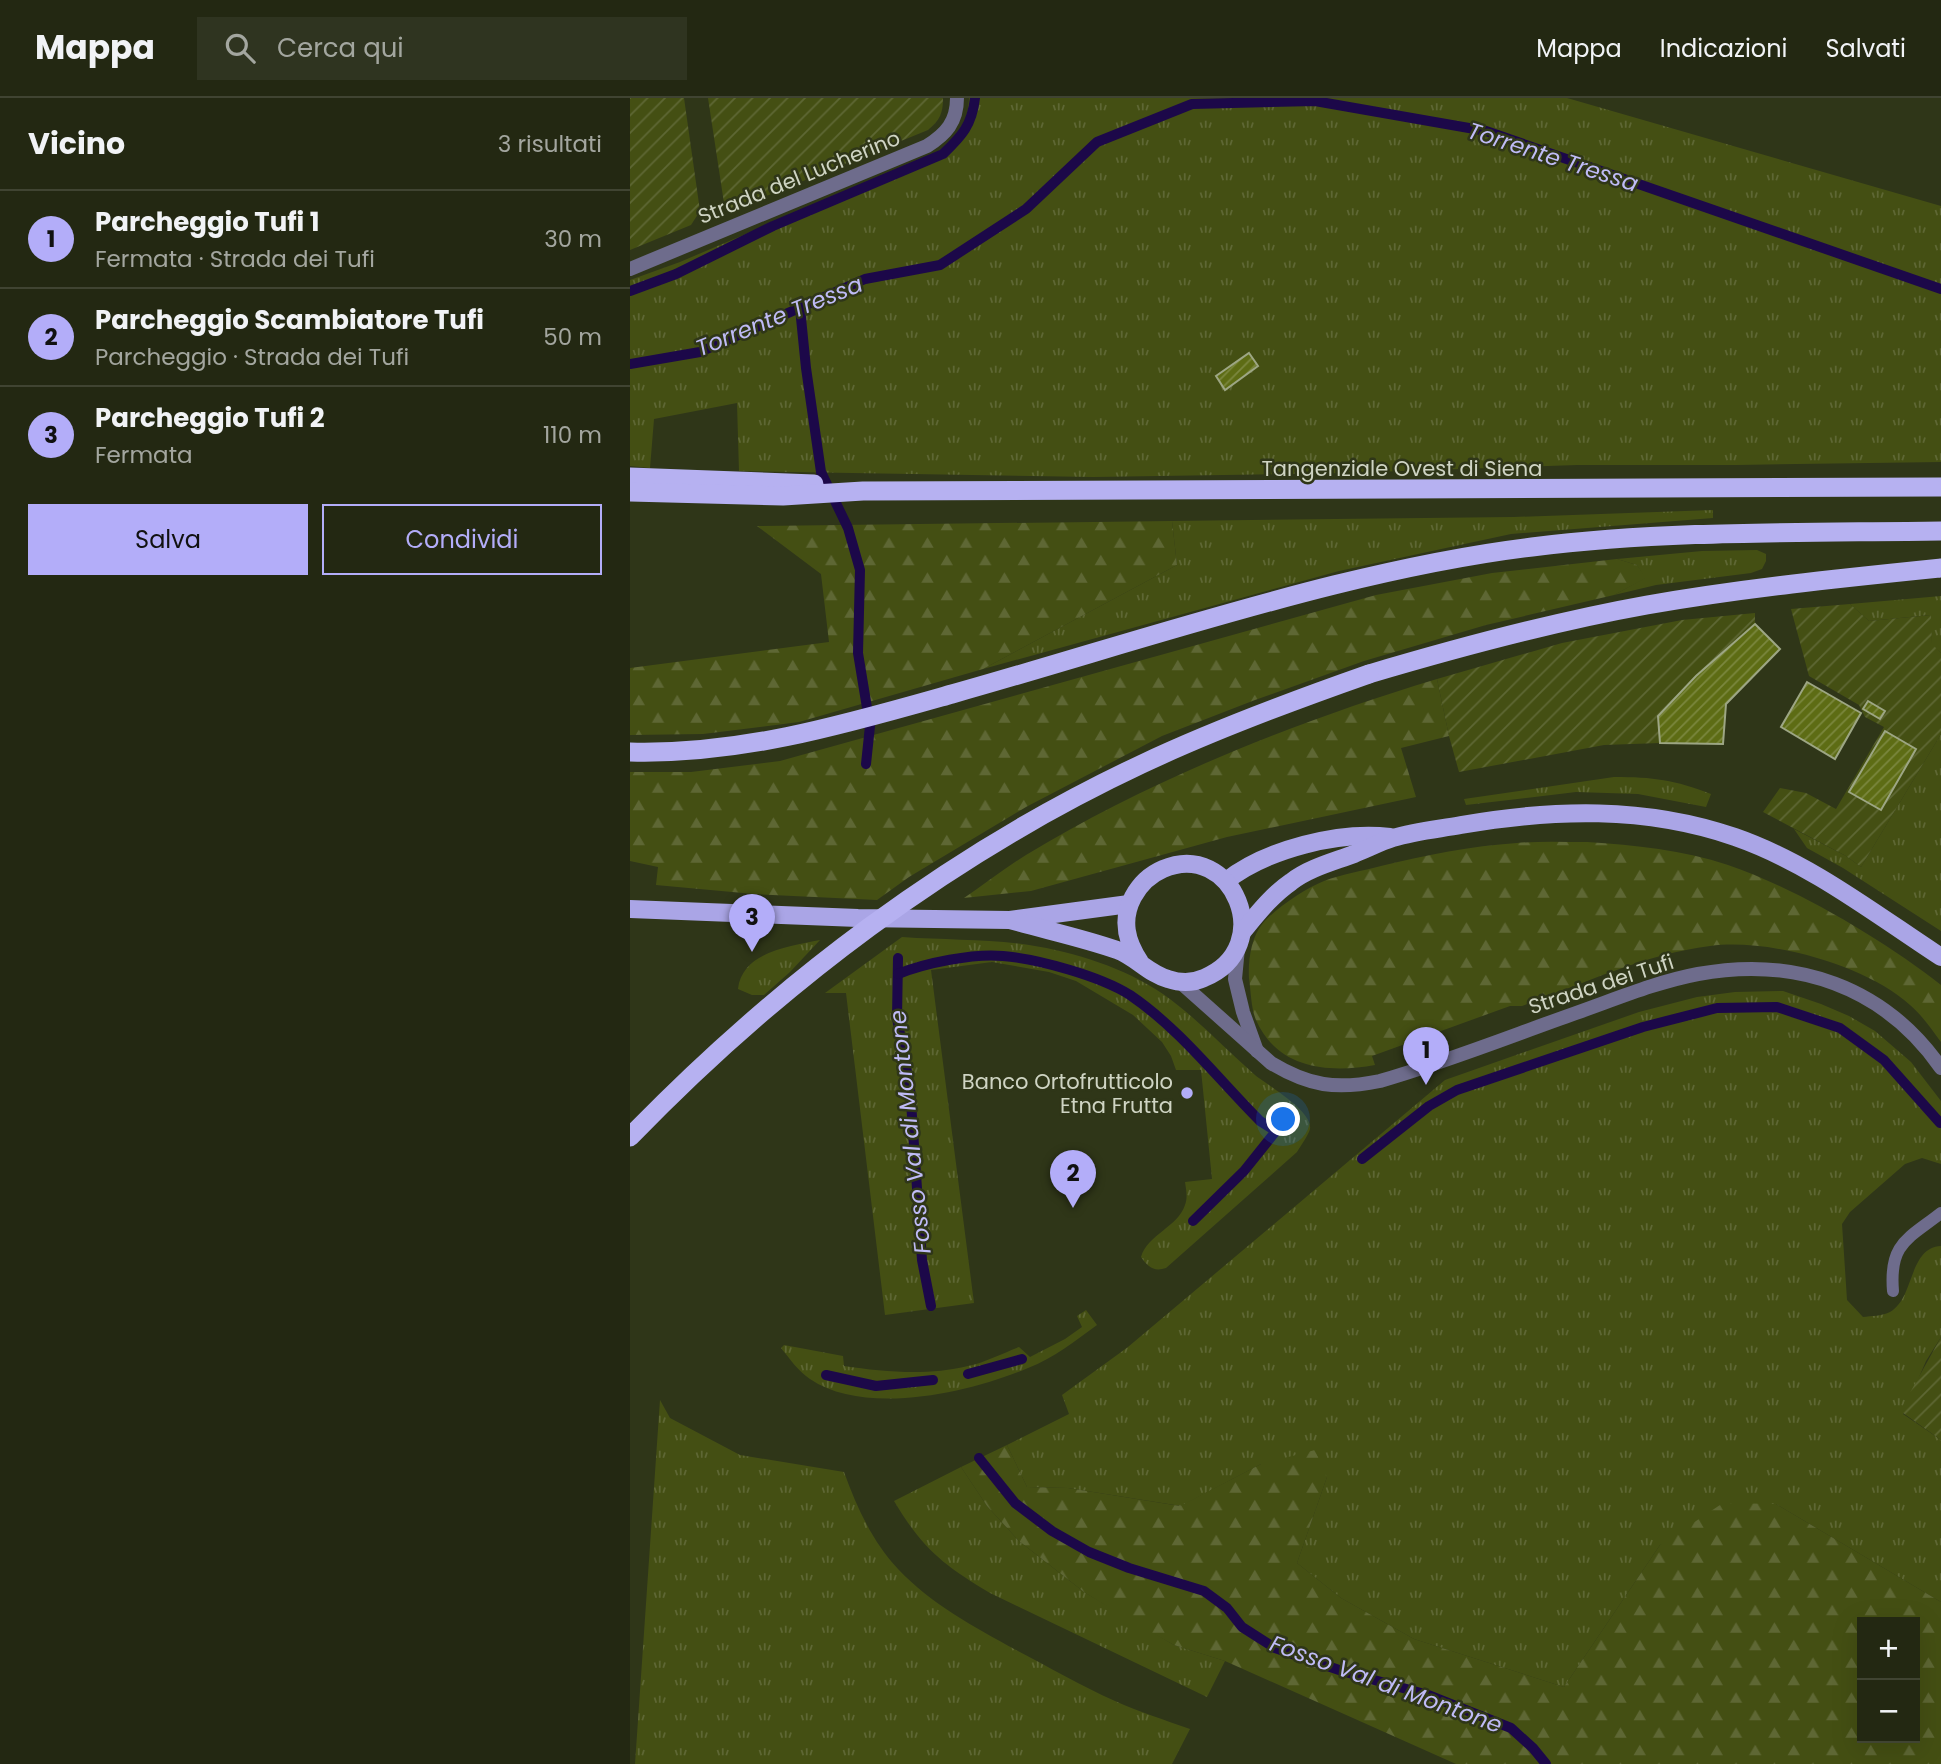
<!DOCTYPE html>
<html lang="it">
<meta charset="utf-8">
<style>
:root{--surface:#232812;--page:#2f3420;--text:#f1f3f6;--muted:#a3a69f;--line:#404432;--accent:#b3adf9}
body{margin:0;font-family:Poppins,sans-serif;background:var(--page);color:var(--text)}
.controls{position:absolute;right:21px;bottom:21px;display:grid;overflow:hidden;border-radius:0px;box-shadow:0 7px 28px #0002}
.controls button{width:63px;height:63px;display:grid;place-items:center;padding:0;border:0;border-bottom:2px solid var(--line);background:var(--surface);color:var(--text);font:35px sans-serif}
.you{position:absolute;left:654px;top:1022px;width:24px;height:24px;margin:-18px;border:5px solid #fff;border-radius:50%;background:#1a73e8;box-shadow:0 0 0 10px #1a73e833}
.badge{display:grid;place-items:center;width:46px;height:46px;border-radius:50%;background:var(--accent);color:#111;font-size:23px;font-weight:700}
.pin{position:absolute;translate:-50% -58px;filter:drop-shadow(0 2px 4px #0008)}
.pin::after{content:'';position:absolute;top:37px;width:24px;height:21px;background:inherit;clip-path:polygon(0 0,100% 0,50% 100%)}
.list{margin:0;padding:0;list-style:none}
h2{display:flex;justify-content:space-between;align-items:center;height:91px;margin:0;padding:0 28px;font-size:30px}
h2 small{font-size:23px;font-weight:400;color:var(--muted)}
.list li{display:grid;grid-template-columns:46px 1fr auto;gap:21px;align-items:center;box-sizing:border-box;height:98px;padding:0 28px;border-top:2px solid var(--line)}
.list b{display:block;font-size:26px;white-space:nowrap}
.list p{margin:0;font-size:23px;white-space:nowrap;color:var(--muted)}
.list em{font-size:23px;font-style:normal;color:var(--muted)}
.actions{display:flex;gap:14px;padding:21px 28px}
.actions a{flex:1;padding:16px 0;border:2px solid var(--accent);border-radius:0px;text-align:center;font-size:24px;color:var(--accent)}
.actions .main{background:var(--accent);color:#111}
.icon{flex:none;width:38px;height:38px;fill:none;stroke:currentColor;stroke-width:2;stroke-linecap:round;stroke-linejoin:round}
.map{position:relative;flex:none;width:1311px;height:1666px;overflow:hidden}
header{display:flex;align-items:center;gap:42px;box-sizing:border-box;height:98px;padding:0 35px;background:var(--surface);border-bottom:2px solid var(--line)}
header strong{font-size:33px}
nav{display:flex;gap:38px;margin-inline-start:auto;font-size:24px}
.search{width:490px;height:63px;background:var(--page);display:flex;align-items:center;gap:18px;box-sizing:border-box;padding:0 24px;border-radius:0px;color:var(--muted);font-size:26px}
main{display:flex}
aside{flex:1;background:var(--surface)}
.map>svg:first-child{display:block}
.grass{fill:url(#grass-tufts)}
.forest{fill:url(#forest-firs);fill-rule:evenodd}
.garden{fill:url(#garden-furrows)}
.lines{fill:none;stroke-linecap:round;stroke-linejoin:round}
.stream{stroke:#1c0849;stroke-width:10}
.building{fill:url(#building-hatch);stroke:#9da684;stroke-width:2}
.service{stroke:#6e6c8c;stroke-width:12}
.minor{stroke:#6e6c8c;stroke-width:14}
.tertiary{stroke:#6e6c8c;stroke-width:14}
.primary{stroke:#aaa5e6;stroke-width:18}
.trunk{stroke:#b6b1f1;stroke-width:19}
.trunk-bridge{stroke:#b6b1f1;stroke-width:19}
.poi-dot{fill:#b3adf9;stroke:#2f3618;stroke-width:2.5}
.labels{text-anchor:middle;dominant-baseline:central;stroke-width:5;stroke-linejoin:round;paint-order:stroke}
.street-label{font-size:21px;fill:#cfd4c3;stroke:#2f3618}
.poi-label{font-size:21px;fill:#cfd4c3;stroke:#2f3618;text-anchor:end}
.water-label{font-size:23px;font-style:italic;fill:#bfbbf6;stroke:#2f3618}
</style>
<header>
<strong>Mappa</strong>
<div class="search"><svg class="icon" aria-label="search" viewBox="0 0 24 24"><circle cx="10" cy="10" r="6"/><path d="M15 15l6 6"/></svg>Cerca qui</div>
<nav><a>Mappa</a><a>Indicazioni</a><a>Salvati</a></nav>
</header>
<main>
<aside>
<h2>Vicino<small>3 risultati</small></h2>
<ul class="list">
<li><span class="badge">1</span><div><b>Parcheggio Tufi 1</b><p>Fermata · Strada dei Tufi</p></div><em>30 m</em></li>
<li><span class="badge">2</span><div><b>Parcheggio Scambiatore Tufi</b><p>Parcheggio · Strada dei Tufi</p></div><em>50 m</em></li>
<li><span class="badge">3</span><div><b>Parcheggio Tufi 2</b><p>Fermata</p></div><em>110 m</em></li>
</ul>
<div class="actions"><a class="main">Salva</a><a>Condividi</a></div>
</aside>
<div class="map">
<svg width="1311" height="1666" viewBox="0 0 1311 1666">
<defs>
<pattern id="grass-tufts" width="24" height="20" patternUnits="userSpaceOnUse" patternTransform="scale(1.75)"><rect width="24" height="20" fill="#444f13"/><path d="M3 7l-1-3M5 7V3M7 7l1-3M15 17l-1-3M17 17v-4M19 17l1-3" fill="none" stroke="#5e6734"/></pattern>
<pattern id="forest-firs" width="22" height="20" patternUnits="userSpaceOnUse" patternTransform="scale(1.75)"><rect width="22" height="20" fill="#444f13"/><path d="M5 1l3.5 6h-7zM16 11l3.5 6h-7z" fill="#5e6734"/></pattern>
<pattern id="garden-furrows" width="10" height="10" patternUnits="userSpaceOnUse" patternTransform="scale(1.75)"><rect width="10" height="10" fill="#444f13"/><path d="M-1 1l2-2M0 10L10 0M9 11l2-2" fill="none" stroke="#5e6734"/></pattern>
<pattern id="building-hatch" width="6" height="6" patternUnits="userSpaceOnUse" patternTransform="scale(1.75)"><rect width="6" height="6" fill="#5d6c14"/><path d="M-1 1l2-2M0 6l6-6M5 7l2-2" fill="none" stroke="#7b873f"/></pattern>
</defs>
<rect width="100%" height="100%" fill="#2f3618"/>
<g class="grass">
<path d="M 339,0 L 937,0 L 1311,108 L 1311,364 L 1105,367 L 947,367 L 713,375 L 463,379 L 109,373 L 107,305 L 24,321 L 20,370 L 0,368 L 0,182 L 50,164 L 308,54 C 328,36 338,28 339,0 Z"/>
<path d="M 1083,412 L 1083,420 L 881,436 L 709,473 L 353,571 L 547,467 L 542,423 L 884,419 Z"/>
<path d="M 1127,452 L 1136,456 L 1136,463 L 1132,471 L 1121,475 L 1026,487 L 984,497 L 1015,480 L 1007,467 L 987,461 L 1072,453 Z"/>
<path d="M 1311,498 L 1311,555 L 1302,547 L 1300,517 L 1239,523 L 1220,506 Z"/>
<path d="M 1311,636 L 1311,833 L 1213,770 L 1177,750 L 1164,731 L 1216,758 L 1231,769 Z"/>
<path d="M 984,679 C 1023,679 1045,682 1081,696 L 1076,709 L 1008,696 L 946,694 L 836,707 L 834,701 Z"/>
<path d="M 272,839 C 314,842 358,841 399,847 C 445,854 495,870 533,896 C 567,920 594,950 625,977 C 637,987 683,1013 680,1031 C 678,1038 671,1047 667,1054 L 536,1170 C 524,1174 518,1169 511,1159 C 518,1136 548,1129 555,1107 C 558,1100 556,1091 555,1084 L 582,1081 L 571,972 L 546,972 L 541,958 L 532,944 L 503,917 L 446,883 L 419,874 L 362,864 L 301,872 L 344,1205 L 255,1217 L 216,895 L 195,895 Z"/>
<path d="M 190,842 L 160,874 L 134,897 L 122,897 L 108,891 C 112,854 160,848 190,842 Z"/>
<path d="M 1153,893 L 1191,906 L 1219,918 L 1245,933 L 1281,964 L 1311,1003 L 1311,1066 L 1292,1060 L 1275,1066 L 1220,1114 L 1212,1126 L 1217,1202 L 1233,1219 C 1241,1218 1253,1218 1260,1214 C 1285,1200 1278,1150 1311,1148 L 1311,1239 L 1296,1263 L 1273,1316 L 1311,1342 L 1311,1504 L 1146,1406 L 1030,1447 L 934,1589 L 784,1541 L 711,1500 L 667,1465 L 697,1379 L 631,1366 L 551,1408 L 438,1390 L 397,1389 L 377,1347 L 439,1316 L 432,1297 L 498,1249 L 815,982 L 1009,914 L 1067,899 L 1105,894 Z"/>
<path d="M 456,1212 L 467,1227 C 445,1243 424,1260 398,1270 C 341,1294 236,1319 180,1281 C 168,1273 160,1261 151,1250 L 154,1247 L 213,1258 L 214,1268 C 254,1274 298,1278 338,1268 C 356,1264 373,1255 389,1249 L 400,1259 L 435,1241 L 452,1229 L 447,1218 Z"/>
<path d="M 30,1302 L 40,1320 L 110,1357 L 214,1374 C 227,1410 242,1443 268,1471 C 301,1506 344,1529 386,1552 C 419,1569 451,1588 485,1603 C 509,1614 535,1622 560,1631 L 542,1666 L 5,1666 Z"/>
<path d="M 331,1369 L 357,1408 L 389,1443 L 454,1494 L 544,1547 L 595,1563 L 577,1599 L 360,1495 C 313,1467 292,1450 264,1403 Z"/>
</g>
<g class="forest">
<path d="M 542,423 L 547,467 L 353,571 L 169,624 L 73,636 L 0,637 L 0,570 L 199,544 L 191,476 L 127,428 Z"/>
<path d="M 987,461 L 1007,467 L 1016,480 L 984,497 L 856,527 L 734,563 L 625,602 L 532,638 L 396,709 L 279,779 L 247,802 L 124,796 L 26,787 L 28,769 L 0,763 L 0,674 L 61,674 L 150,663 L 746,497 L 862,475 Z"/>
<path d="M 807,581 L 819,638 L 771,650 L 786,699 L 597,739 L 401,793 L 334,800 C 355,786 375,770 396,757 C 521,681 668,623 807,581 Z"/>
<path d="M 957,744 C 1005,747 1053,752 1098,767 C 1166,790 1255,843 1311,887 L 1311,944 C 1302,932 1292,917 1280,907 C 1236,867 1139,840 1080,848 C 1015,856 953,886 892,908 L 880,908 L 742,958 L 745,967 C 700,975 648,972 626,922 C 621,910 621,894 619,880 C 618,863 621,839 633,825 C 646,810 676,790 694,783 C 712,776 733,773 751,768 C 796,757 841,748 887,745 C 910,743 934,744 957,744 Z"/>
<path d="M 377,1347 L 397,1389 L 438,1390 L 550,1408 L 631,1366 L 685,1352 L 697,1379 L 667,1465 L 711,1500 L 784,1541 L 934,1589 L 1030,1447 L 1093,1405 L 1146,1406 L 1311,1504 L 1311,1666 L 826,1666 L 595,1563 L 544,1547 L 501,1523 L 454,1494 L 389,1443 L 357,1408 L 331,1369 ZM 1232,1524 L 1285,1524 L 1285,1640 L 1232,1640 Z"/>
</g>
<g class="garden">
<path d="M 0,0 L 54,0 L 70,113 L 61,127 L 0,152 Z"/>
<path d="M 78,0 L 313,0 C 313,15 310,22 298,32 L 102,112 L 94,105 Z"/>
<path d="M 1220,506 L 1239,523 L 1301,517 L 1302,546 L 1311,555 L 1311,636 L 1231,769 L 1216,758 L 1133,714 L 1150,690 L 1176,695 L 1206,711 L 1254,629 L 1235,619 L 1229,607 L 1179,578 L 1161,511 Z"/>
<path d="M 1125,515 L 1125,526 L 1029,618 L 1030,645 L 974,647 L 829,674 L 819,638 L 807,581 L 932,545 L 1052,522 Z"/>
<path d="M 1311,1239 L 1311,1342 L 1273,1315 L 1271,1311 Z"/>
</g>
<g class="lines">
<g class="stream">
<path d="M 0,193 L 46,176 L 143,128 L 313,56 C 332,38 342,27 345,0"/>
<path d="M 170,210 L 176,270 L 191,374 L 218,430 L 230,472 L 228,555 L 240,628 L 236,666"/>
<path d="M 0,266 L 70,254 L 235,181 L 310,167 L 396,111 L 467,44 L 562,6 L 685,3 L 856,33 L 1311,191"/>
<path d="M 268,860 L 267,920 L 280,990 L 292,1162 L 301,1208"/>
<path d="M 268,876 C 295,865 344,855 373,858 C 408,861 470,878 500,897 C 550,931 588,981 630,1023 L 646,1033 L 614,1073 L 563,1123"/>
<path d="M 732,1061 L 799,1008 L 827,992 L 1013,929 L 1087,910 L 1147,909 L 1210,930 L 1254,962 L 1310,1025"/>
<path d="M 338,1276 L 392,1261"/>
<path d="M 196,1277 L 246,1288 L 303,1282"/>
<path d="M 349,1360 L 385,1405 L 422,1433 L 459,1454 L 499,1470 L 574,1493 L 597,1510 L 612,1529 L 645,1550 L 712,1573 L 798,1597 L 881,1630 L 903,1650 L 916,1666"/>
</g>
</g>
<g class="building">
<path d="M 619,255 L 628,268 L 595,292 L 586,278 Z"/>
<path d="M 1125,526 L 1150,551 L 1096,606 L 1093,646 L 1030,645 L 1028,618 L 1066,578 Z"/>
<path d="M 1177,584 L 1231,615 L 1205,661 L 1151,629 Z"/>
<path d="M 1238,603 L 1255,613 L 1250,621 L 1233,611 Z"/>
<path d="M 1255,633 L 1286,651 L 1251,712 L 1219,694 Z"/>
</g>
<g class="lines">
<path class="service" d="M 1263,1193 C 1259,1145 1278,1141 1311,1115"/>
<path class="minor" d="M 0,171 L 297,48 C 316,36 327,24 327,0"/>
<g class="tertiary">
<path d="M 608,850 L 605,881 L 613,914 L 627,953"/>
<path d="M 550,884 L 641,965 C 679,988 706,992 750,983 C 816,964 881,938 946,915 C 986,901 1026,884 1068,876 C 1165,858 1254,888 1311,970"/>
</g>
<g class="primary">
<path d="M 596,783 C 637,751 709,733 760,739"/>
<path d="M 0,811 L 228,820 L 380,822 L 499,806"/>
<path d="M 380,822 C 415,832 453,840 487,852 C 506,859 519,876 538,881 C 550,885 563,885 574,880 C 649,849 602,741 533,771 C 519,777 510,786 503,799 C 491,822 496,843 510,864"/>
<path d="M 613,833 C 628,815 642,797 661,784 C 679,770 703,764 724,756 C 737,751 750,744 763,740 C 785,733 809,731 831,727 C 923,711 1015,708 1105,739 C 1180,765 1245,816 1311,859"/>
</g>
<g class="trunk">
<path d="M 0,379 L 184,386"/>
<path d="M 0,394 L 153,398 L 233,393 L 1311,389"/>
<path d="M 739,576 C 830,549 922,524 1017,507 C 1114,490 1213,480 1311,470"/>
<path d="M 0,654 C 111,657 216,626 322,596 C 450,560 575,519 704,487 C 769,471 835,457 902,449 C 1037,432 1175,435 1311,433"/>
</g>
<path class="trunk-bridge" d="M 0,1039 C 147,887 320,756 512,666 C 586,631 662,603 739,576"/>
</g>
<circle class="poi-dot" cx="557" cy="995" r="7"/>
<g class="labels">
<g class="street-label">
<text transform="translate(169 79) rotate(-22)">Strada del Lucherino</text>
<text x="772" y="370">Tangenziale Ovest di Siena</text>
<text transform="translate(971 886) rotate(-18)">Strada dei Tufi</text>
</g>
<g class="poi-label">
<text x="543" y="983">Banco Ortofrutticolo<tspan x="543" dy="24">Etna Frutta</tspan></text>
</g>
<g class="water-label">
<text transform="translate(923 59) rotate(18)">Torrente Tressa</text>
<text transform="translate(149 218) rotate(-22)">Torrente Tressa</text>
<text transform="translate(280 1034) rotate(-96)">Fosso Val di Montone</text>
<text transform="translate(756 1586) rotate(20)">Fosso Val di Montone</text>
</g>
</g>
</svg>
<div class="controls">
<button>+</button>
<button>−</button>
</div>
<div class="you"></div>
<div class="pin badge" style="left:796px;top:987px">1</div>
<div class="pin badge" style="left:443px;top:1110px">2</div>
<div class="pin badge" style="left:122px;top:854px">3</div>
</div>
</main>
